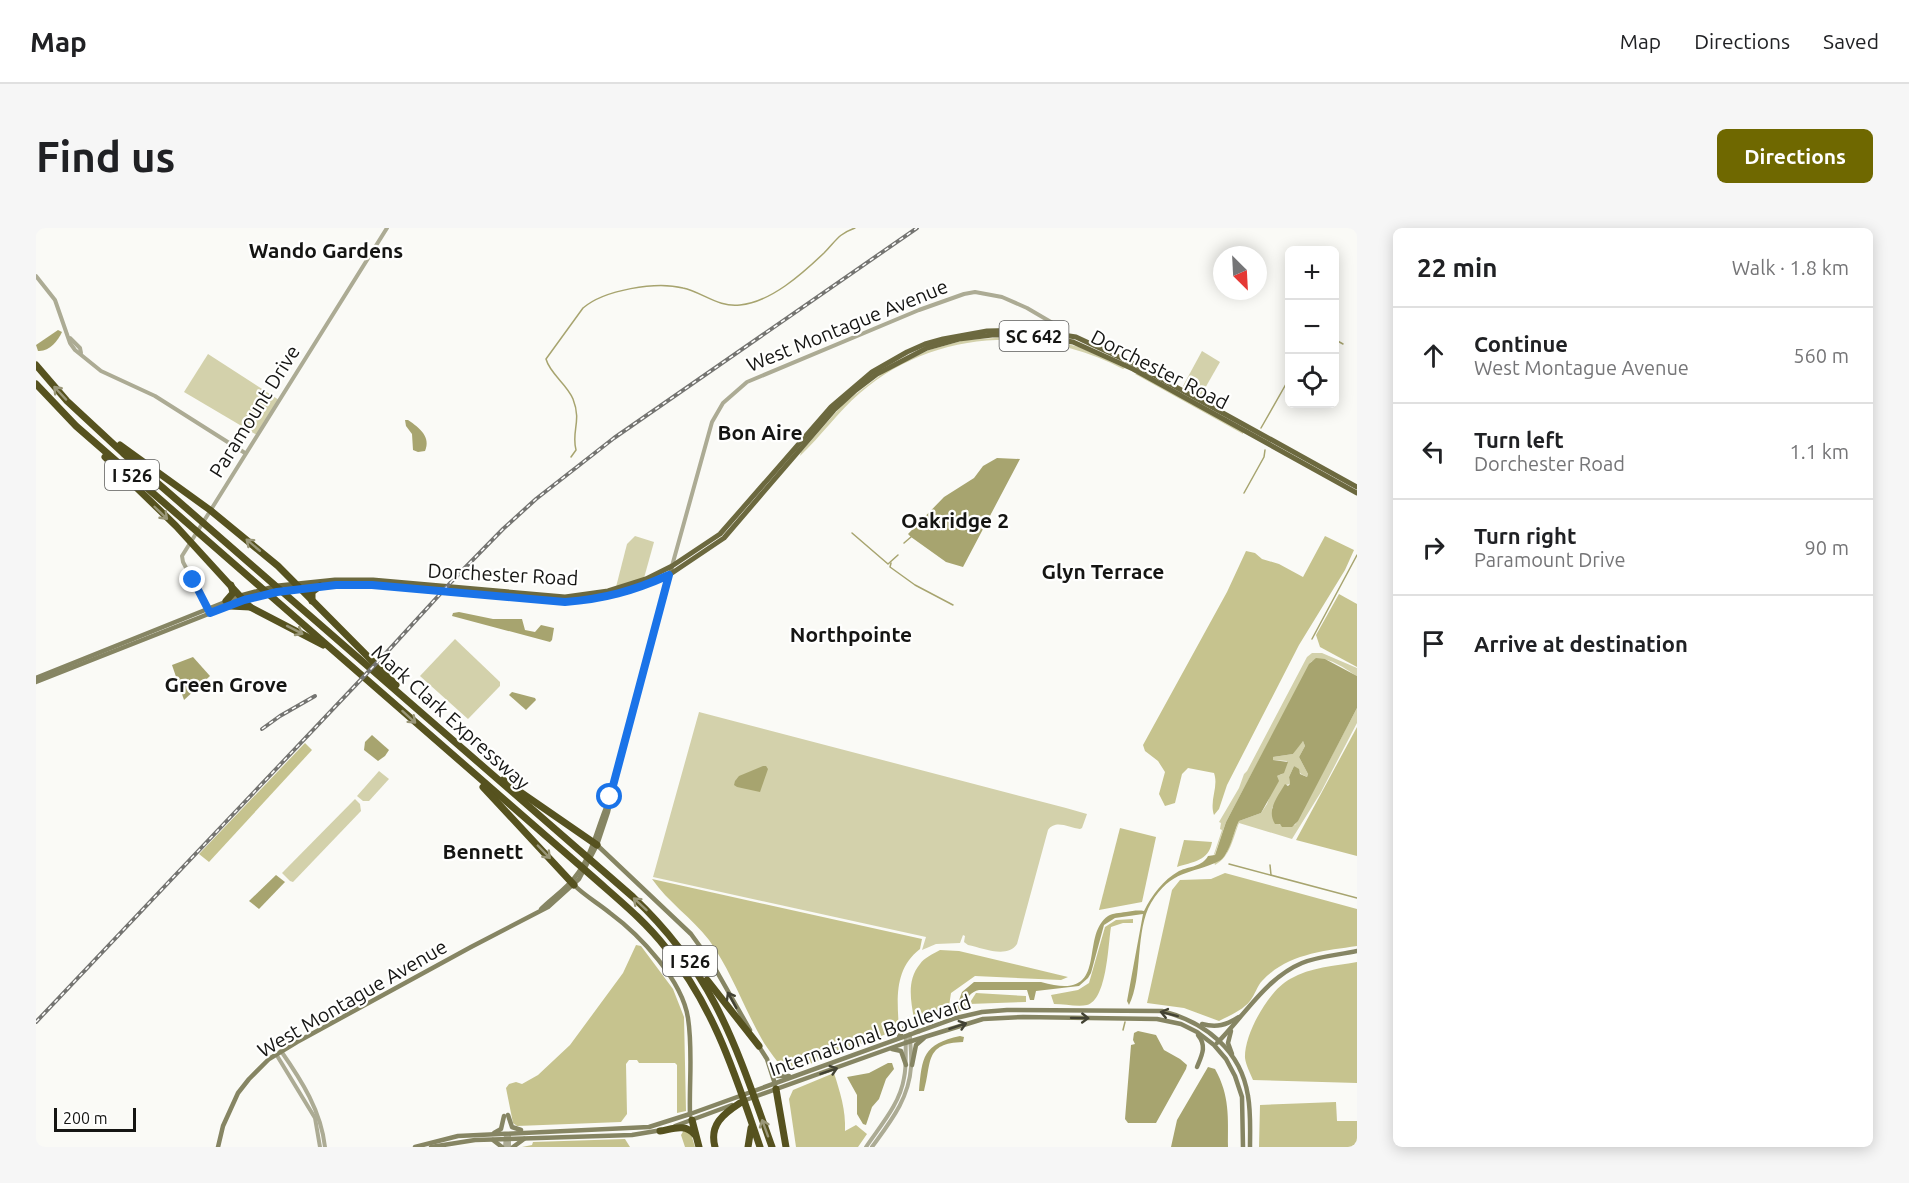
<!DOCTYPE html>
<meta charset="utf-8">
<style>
:root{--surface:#fff;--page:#f6f6f6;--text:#202124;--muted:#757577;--line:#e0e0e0;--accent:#6f6800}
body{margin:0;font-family:Ubuntu,sans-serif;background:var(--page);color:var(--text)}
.controls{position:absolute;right:18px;top:18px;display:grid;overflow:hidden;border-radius:9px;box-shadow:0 3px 15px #0003}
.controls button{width:54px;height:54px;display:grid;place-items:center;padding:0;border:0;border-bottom:2px solid var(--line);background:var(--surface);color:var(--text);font:30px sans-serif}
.compass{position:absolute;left:1177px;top:18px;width:54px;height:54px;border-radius:50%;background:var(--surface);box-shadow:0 3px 15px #0003;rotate:156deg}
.scale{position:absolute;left:18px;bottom:15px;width:82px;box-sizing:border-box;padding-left:6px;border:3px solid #151513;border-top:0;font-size:16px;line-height:21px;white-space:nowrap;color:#151513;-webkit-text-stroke:4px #fffffe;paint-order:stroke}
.stop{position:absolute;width:18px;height:18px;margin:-14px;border:4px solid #1a73e8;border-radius:50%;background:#fff}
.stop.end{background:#1a73e8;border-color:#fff;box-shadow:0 2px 6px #0008}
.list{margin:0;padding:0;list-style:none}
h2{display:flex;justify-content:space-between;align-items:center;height:78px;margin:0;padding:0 24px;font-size:26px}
h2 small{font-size:20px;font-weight:400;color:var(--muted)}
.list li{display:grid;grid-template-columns:39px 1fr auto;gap:18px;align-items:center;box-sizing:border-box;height:96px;padding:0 24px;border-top:2px solid var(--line)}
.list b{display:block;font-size:22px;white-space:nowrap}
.list p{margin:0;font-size:20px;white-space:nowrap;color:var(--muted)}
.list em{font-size:20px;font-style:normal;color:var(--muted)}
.icon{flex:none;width:33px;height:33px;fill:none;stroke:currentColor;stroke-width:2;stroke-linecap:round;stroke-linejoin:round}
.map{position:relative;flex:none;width:1321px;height:919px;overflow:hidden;border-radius:9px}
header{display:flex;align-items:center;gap:36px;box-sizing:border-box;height:84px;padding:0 30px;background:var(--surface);border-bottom:2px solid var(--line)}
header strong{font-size:28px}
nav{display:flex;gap:33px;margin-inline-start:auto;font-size:21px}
.intro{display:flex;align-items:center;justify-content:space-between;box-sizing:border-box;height:144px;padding:0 36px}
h1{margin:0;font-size:42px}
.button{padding:15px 27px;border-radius:9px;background:var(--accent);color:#fff;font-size:21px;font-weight:700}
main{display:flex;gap:36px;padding:0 36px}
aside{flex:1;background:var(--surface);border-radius:9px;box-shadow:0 3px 15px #0003}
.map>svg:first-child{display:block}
.green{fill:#d3d1ab}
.forest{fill:#c6c38e}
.water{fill:#a7a46f}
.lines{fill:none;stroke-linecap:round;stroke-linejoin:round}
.stream{stroke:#a7a46f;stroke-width:1.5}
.tertiary{stroke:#acab94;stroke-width:4}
.secondary{stroke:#868563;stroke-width:4.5}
.primary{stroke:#6c693f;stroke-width:5}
.motorway{stroke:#56521f;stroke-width:7}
.rail-casing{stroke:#747471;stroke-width:4}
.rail{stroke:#fffffe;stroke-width:1.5;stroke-dasharray:4.5;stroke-linecap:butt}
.oneway{stroke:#9a9778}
.oneway2{stroke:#424233}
.route{stroke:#1a73e8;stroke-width:8}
.labels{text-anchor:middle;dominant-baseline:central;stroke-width:4.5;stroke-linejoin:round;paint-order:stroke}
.shield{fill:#fffffe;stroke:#5b5b5a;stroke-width:1.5}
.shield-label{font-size:18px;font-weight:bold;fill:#151513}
.street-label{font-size:20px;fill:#151513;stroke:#fffffe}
.neighbourhood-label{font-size:21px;font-weight:bold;fill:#151513;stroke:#fffffe}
</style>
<header>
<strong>Map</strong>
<nav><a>Map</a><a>Directions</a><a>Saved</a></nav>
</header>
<div class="intro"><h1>Find us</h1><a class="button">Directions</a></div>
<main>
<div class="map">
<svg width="1321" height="919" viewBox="0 0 1321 919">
<rect width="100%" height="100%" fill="#fafaf6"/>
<g class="green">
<path d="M 988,108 L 1016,112 L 1043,119 L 1089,140 L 1087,141 C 1004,97 898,101 824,165 C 802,184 785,208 764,228 L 765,224 L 808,175 L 850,143 L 893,122 L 929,112 Z"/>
<path d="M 1166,123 L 1184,134 L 1164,169 L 1147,158 Z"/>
<path d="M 172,126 L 243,172 L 221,207 L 148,164 Z"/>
<path d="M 1099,146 L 1102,146 L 1207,204 L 1207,206 Z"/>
<path d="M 599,308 L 618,314 L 608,350 L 580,359 L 591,316 Z"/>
<path d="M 419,411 L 464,454 L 464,458 L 432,491 L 384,448 Z"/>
<path d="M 1276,425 L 1286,425 L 1321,440 L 1321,448 C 1309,441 1288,424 1275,434 L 1190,594 L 1179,626 L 1177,629 L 1186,602 L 1184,601 L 1185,595 L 1183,594 L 1203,560 L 1208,546 L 1211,543 L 1271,429 Z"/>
<path d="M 1321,480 L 1321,495 L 1285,564 L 1256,611 L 1203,595 C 1197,610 1194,629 1179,637 L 1178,634 L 1190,626 L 1203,593 L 1225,585 L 1231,576 L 1241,548 L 1246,546 L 1251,533 L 1237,532 L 1237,529 L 1257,526 L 1265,514 L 1267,513 L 1269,518 L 1263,529 L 1272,546 L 1271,549 L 1265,546 L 1258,538 L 1253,549 L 1254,556 L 1250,557 L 1236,580 L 1243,596 L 1250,598 L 1259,597 Z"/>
<path d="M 663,484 L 1030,580 L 1051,586 L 1046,600 L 1044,601 C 1033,600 1020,591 1012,602 L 981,716 C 971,731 947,720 932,717 L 928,714 L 929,708 L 927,707 L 924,715 L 900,716 L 886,722 L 890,709 L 617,649 Z"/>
<path d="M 343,543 L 353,551 L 333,573 L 327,573 L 321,568 Z"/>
<path d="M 319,571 L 324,576 L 325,583 L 257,654 L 254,653 L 246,645 Z"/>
</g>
<g class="forest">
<path d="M 1289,308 L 1318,322 L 1309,342 L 1263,417 L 1191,557 L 1183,581 L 1178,587 C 1173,572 1183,559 1178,545 L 1152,540 L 1146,546 L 1139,575 L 1129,578 L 1123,566 L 1129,544 L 1122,533 L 1109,523 L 1107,517 L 1191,364 L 1210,323 L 1219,325 L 1226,331 L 1243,336 L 1267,349 Z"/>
<path d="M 1303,366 L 1321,376 L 1321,439 L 1284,419 L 1280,407 Z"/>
<path d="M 1321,499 L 1321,628 L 1260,612 Z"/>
<path d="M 269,515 L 276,522 L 173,634 L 163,626 Z"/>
<path d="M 1084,600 L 1120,609 L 1106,674 L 1063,682 Z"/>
<path d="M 1148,612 L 1176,614 C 1173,633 1156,634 1141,639 Z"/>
<path d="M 1189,645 L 1321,681 L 1321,718 C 1287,723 1251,726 1226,753 C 1221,758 1219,767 1214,773 C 1207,782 1193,788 1183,793 L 1148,780 L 1111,775 L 1136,662 L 1144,652 L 1175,651 Z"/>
<path d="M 616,651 L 886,711 L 884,721 C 858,741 861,771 863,801 L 761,841 L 747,841 C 741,833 734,824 728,815 C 708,781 696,744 673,712 C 656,690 632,674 616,651 Z"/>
<path d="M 1097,691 L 1097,695 L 1087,695 L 1075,699 C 1072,717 1071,772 1051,777 C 1042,779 1028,776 1018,776 L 1015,767 L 1042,762 L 1053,755 L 1069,699 L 1080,692 Z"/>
<path d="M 600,717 L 605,718 L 637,761 L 648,789 L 650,883 L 641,885 L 641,837 L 639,835 L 603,835 L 601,832 L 593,832 L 590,836 L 591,886 L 585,894 L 481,898 L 477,895 L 470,860 L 473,856 L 480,854 L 486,856 L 502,847 L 534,817 L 587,745 Z"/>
<path d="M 904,722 L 923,723 L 1032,749 L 1025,752 L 939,748 L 915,765 L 913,778 L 879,797 C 876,777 869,754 884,736 C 888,730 897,726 904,722 Z"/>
<path d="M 1321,734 L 1321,855 L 1217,852 C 1214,845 1210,837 1209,830 C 1208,806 1233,762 1254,751 C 1275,739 1298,738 1321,734 Z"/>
<path d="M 940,765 L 990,768 L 990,774 L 933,776 Z"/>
<path d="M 798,845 C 804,864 810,882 809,903 L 820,897 L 831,906 L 822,919 L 760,919 L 753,871 L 757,862 Z"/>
<path d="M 1300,874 L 1301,893 L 1321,893 L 1321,919 L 1223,919 L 1224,877 Z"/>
<path d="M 648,902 L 655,906 L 659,919 L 649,919 L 645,907 Z"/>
<path d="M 589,911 L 594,919 L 486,919 L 496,917 L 497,914 Z"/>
</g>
<g class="water">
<path d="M 22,102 L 26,104 C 22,113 13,124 2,123 L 0,117 Z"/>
<path d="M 369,192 L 372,192 C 384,200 395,209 389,223 L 382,224 L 377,222 L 376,206 L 370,198 Z"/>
<path d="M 961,230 L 984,231 L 927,339 L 910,334 L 875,309 L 872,306 L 908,269 L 938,250 L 947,238 Z"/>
<path d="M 423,384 L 457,391 L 486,391 L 489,402 L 499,404 L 505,397 L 518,400 L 516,412 L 514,414 L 416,388 L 417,385 Z"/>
<path d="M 157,429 L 174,448 L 148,472 L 136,437 Z"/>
<path d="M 1280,430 L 1289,431 L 1321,448 L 1321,480 L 1262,593 L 1256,599 L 1246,599 L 1244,596 L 1239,596 C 1230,582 1242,568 1249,556 L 1252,558 L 1254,556 L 1253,549 L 1258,538 L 1263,541 L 1264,546 L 1271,549 L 1272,546 L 1263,529 L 1269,518 L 1267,513 L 1257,526 L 1237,529 L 1237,532 L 1252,534 L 1248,545 L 1241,548 L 1243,553 L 1225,585 L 1203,593 C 1198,602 1193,629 1183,633 C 1154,647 1136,641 1115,675 C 1099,702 1107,750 1093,777 L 1091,773 L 1107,686 L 1079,690 L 1068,697 L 1055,745 L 1052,750 L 1043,758 L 1000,763 L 998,772 L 994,772 L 991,762 L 943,762 C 935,764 932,768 929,776 L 931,782 L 919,784 L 926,764 L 938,754 L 1005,754 C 1076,775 1042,709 1072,688 C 1077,685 1083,685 1090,684 C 1096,683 1102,682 1108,683 C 1116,667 1127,652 1143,643 C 1154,638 1166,639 1172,628 L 1179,627 L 1190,594 L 1273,436 Z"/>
<path d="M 476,464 L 499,470 L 500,472 L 490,482 L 473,467 Z"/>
<path d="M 336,507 L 353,522 L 349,528 L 342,533 L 328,522 L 329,514 Z"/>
<path d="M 727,538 L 730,538 L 732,541 L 724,564 L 701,559 L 698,557 L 699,553 L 703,548 Z"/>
<path d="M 240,647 L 249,654 L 223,681 L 213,673 Z"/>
<path d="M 1102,803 L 1120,807 L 1128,822 L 1144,831 L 1151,837 L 1150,841 L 1120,895 L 1092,895 L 1089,891 L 1095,817 L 1099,816 L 1097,812 L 1098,805 Z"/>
<path d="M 924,808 L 928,809 L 927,814 C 888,815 896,835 888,863 L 883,863 C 886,829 887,816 924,808 Z"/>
<path d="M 852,835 L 856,835 L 858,841 L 850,851 L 843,871 L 836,879 L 830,897 L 827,896 L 821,886 L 821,867 L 811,849 L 833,845 Z"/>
<path d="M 1172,839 L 1179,841 C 1194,868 1192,889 1192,919 L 1135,919 L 1141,892 Z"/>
</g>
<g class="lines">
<g class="stream">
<path d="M 1298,111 L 1307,116"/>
<path d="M 1225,200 L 1254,149"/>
<path d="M 535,229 L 540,222 C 535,203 546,194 537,171 C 531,156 514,146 510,131 L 547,80 C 568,62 620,53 647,60 C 666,64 683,80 704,77 C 735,74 766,46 788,25 C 800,13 802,6 819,0"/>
<path d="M 1208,265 L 1228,229 L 1229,222"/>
<path d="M 816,305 L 852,336 L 862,327"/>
<path d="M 868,315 L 875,309"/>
<path d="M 855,335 L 854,339 L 879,357 L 917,377"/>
<path d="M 1276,411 L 1321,327"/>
<path d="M 1193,636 L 1321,670"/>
<path d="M 1234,637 L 1235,647"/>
<path d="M 1087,802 L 1089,794"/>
</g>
<g class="tertiary">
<path d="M 0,48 L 19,72 L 34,115 L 39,122 L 65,143 L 119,168 L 209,225"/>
<path d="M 34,110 L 44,120 L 45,125"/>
<path d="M 636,338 L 676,194 L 687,175 L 711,154 L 883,82 L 928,66 L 939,64 L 966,69 L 991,80 L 1020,97 L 1019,107"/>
<path d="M 172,381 L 147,334 L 146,328 L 351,0"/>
<path d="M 245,823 C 266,853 285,883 289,919"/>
<path d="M 240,826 L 279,890 L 284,919"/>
<path d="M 473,906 L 473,919"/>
<path d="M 469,919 L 470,906"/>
<path d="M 830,919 C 844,898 864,876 868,850 C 871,836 869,822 870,808"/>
<path d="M 836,919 C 854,894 873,871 875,839 C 876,828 874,817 874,806"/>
</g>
<g class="secondary">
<path d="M 0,450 L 204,368"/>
<path d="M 0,454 L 208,372"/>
<path d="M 561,617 L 655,706 L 676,735 L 714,802"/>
<path d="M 538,657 C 549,668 562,675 574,685 C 605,708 646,752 652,790 C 657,822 653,855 654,887"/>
<path d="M 505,681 C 516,670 530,661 539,649 C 556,628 561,601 571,577"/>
<path d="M 1166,796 C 1181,800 1190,797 1203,789"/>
<path d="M 873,797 L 883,803"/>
<path d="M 1195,803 L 1192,815 L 1196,826"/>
<path d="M 863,809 L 869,799"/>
<path d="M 1181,815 C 1208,788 1230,750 1266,735 C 1283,728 1303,727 1321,723"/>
<path d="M 722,817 L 731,831 L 739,856"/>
<path d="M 856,821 L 865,823 L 870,837"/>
<path d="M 876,837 L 880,817 L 888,810"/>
<path d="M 1161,839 C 1166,827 1171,818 1162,807"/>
<path d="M 737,844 L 740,848 L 753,848"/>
<path d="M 707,873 L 869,815 L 947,791 L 987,789 L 1121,791 L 1145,796 L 1161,804 L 1178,817 L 1190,831 L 1199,848 L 1206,869 L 1207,919"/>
<path d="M 472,887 L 476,899 L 485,902"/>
<path d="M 639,898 L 696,877"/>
<path d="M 458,905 L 465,901 L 468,888"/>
<path d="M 457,912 L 466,919"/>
<path d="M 182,919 L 187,898 L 202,865 L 213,851 L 233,831 L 261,814 L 435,719 L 512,679 L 543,651 L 561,617 L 572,584 L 582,540 L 636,338"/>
<path d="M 379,919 L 422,908 L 613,899 L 654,886 L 920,790 L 946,784 L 971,782 L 1126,783 C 1169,794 1205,822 1212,868 C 1215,885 1214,902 1214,919"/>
<path d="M 395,919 L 439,912 L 596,907 L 626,902"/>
<path d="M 477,919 L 488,911"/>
</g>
<g class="primary">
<path d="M 204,368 L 241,358 L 299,352 L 337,352 L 529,369 L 572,363 L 610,351 L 636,338 L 684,306 L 795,179 L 836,144 L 871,124 L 889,116 L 907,111 L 951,103 L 995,102 L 1040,109 L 1100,137 L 1321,259"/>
<path d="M 208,372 L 254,362 L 300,357 L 336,357 L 529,374 L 565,370 L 594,363 L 633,347 L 688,310 L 798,182 L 820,162 L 841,146 L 891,120 L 923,111 L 956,107 L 994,107 L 1037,114 L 1097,141 L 1321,265"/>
</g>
<g class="motorway">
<path d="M 0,137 L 31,173 L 87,225 L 597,669 C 678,745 700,818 736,919"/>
<path d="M 0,156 L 40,198 L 557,649 C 583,672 609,693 630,720 C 678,778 700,849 724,919"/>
<path d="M 84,217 L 174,282 L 242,338 L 360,457"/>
<path d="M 69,229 L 140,298 L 214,379 L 287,417"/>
<path d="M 190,373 L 197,365 L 195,357"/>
<path d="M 276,373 L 276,364 L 284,358"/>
<path d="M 194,378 L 214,379"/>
<path d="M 467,552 L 561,617"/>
<path d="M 447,559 L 538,657"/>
<path d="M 671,752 L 723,818"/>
<path d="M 740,861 L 750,919"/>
<path d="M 656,892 L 663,919"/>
<path d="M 624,903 C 637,901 649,895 659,907"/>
<path d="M 679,919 C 673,897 687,886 704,875"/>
<path d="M 712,919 L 715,900"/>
</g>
<defs>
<g id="rail">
<path d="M 226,501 L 244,488 L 279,468"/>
<path d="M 0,794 L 351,424 L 416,353 L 467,301 L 500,271 L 578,210 L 881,0"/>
</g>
</defs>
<use href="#rail" class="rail-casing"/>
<use href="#rail" class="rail"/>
</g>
<defs><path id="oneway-shaft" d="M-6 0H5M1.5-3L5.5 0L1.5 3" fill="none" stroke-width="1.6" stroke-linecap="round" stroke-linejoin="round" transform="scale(1.5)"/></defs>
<g class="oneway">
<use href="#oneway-shaft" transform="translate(24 165) rotate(-133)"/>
<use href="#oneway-shaft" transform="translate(125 285) rotate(44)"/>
<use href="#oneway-shaft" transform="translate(217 317) rotate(-140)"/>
<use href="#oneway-shaft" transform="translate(259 402) rotate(27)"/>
<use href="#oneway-shaft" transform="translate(373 489) rotate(42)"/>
<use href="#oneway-shaft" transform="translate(508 624) rotate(46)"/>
<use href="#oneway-shaft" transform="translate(604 676) rotate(-137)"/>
<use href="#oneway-shaft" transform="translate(729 900) rotate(-110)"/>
</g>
<g class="oneway2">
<use href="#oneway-shaft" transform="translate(696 772) rotate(-119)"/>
<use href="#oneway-shaft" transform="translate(1133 786) rotate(-166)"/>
<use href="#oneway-shaft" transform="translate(1044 790) rotate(1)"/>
<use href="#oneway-shaft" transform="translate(922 798) rotate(-18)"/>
<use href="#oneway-shaft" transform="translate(793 843) rotate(-19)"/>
</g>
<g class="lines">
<path class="route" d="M 157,352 L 174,385 L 208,372 L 241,364 L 300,357 L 336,357 L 529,374 C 568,371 597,363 633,347 L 574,569"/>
</g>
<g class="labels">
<g class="shield">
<rect x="963.5" y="93" width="69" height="30" rx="4.5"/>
<rect x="69" y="232" width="54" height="30" rx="4.5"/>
<rect x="627" y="718" width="54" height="30" rx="4.5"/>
</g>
<g class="shield-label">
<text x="998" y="108">SC 642</text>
<text x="96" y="247">I 526</text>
<text x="654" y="733">I 526</text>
</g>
<g class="street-label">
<text transform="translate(811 97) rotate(-22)">West Montague Avenue</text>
<text transform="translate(1124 141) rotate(27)">Dorchester Road</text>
<text transform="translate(218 183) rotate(-58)">Paramount Drive</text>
<text transform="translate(467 346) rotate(3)">Dorchester Road</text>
<text transform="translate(415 489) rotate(42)">Mark Clark Expressway</text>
<text transform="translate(316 770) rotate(-30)">West Montague Avenue</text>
<text transform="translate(834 807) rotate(-19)">International Boulevard</text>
</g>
<g class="neighbourhood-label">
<text x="290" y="22">Wando Gardens</text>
<text x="724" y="204">Bon Aire</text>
<text x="919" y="292">Oakridge 2</text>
<text x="1067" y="343">Glyn Terrace</text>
<text x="815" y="406">Northpointe</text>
<text x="190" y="456">Green Grove</text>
<text x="447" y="623">Bennett</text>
</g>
</g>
</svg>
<div class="controls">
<button>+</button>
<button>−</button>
<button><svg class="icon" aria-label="locate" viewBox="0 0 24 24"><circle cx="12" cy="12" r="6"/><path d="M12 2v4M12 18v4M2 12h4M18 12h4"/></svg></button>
</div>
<svg class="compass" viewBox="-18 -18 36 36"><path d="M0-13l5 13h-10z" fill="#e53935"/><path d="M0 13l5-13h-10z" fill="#757577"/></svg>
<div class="scale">200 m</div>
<div class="stop" style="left:574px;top:569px"></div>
<div class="stop end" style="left:157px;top:352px"></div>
</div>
<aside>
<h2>22 min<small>Walk · 1.8 km</small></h2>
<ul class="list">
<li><svg class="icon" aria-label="ahead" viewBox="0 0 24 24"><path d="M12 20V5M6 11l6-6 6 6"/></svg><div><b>Continue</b><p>West Montague Avenue</p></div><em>560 m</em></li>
<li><svg class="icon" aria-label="left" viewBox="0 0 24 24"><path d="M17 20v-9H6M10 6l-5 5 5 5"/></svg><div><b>Turn left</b><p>Dorchester Road</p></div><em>1.1 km</em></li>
<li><svg class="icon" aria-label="right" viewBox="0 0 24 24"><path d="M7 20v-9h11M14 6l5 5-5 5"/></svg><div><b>Turn right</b><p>Paramount Drive</p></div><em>90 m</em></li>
<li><svg class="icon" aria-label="arrive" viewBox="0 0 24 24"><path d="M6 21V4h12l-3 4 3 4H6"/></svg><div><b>Arrive at destination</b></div></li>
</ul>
</aside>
</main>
